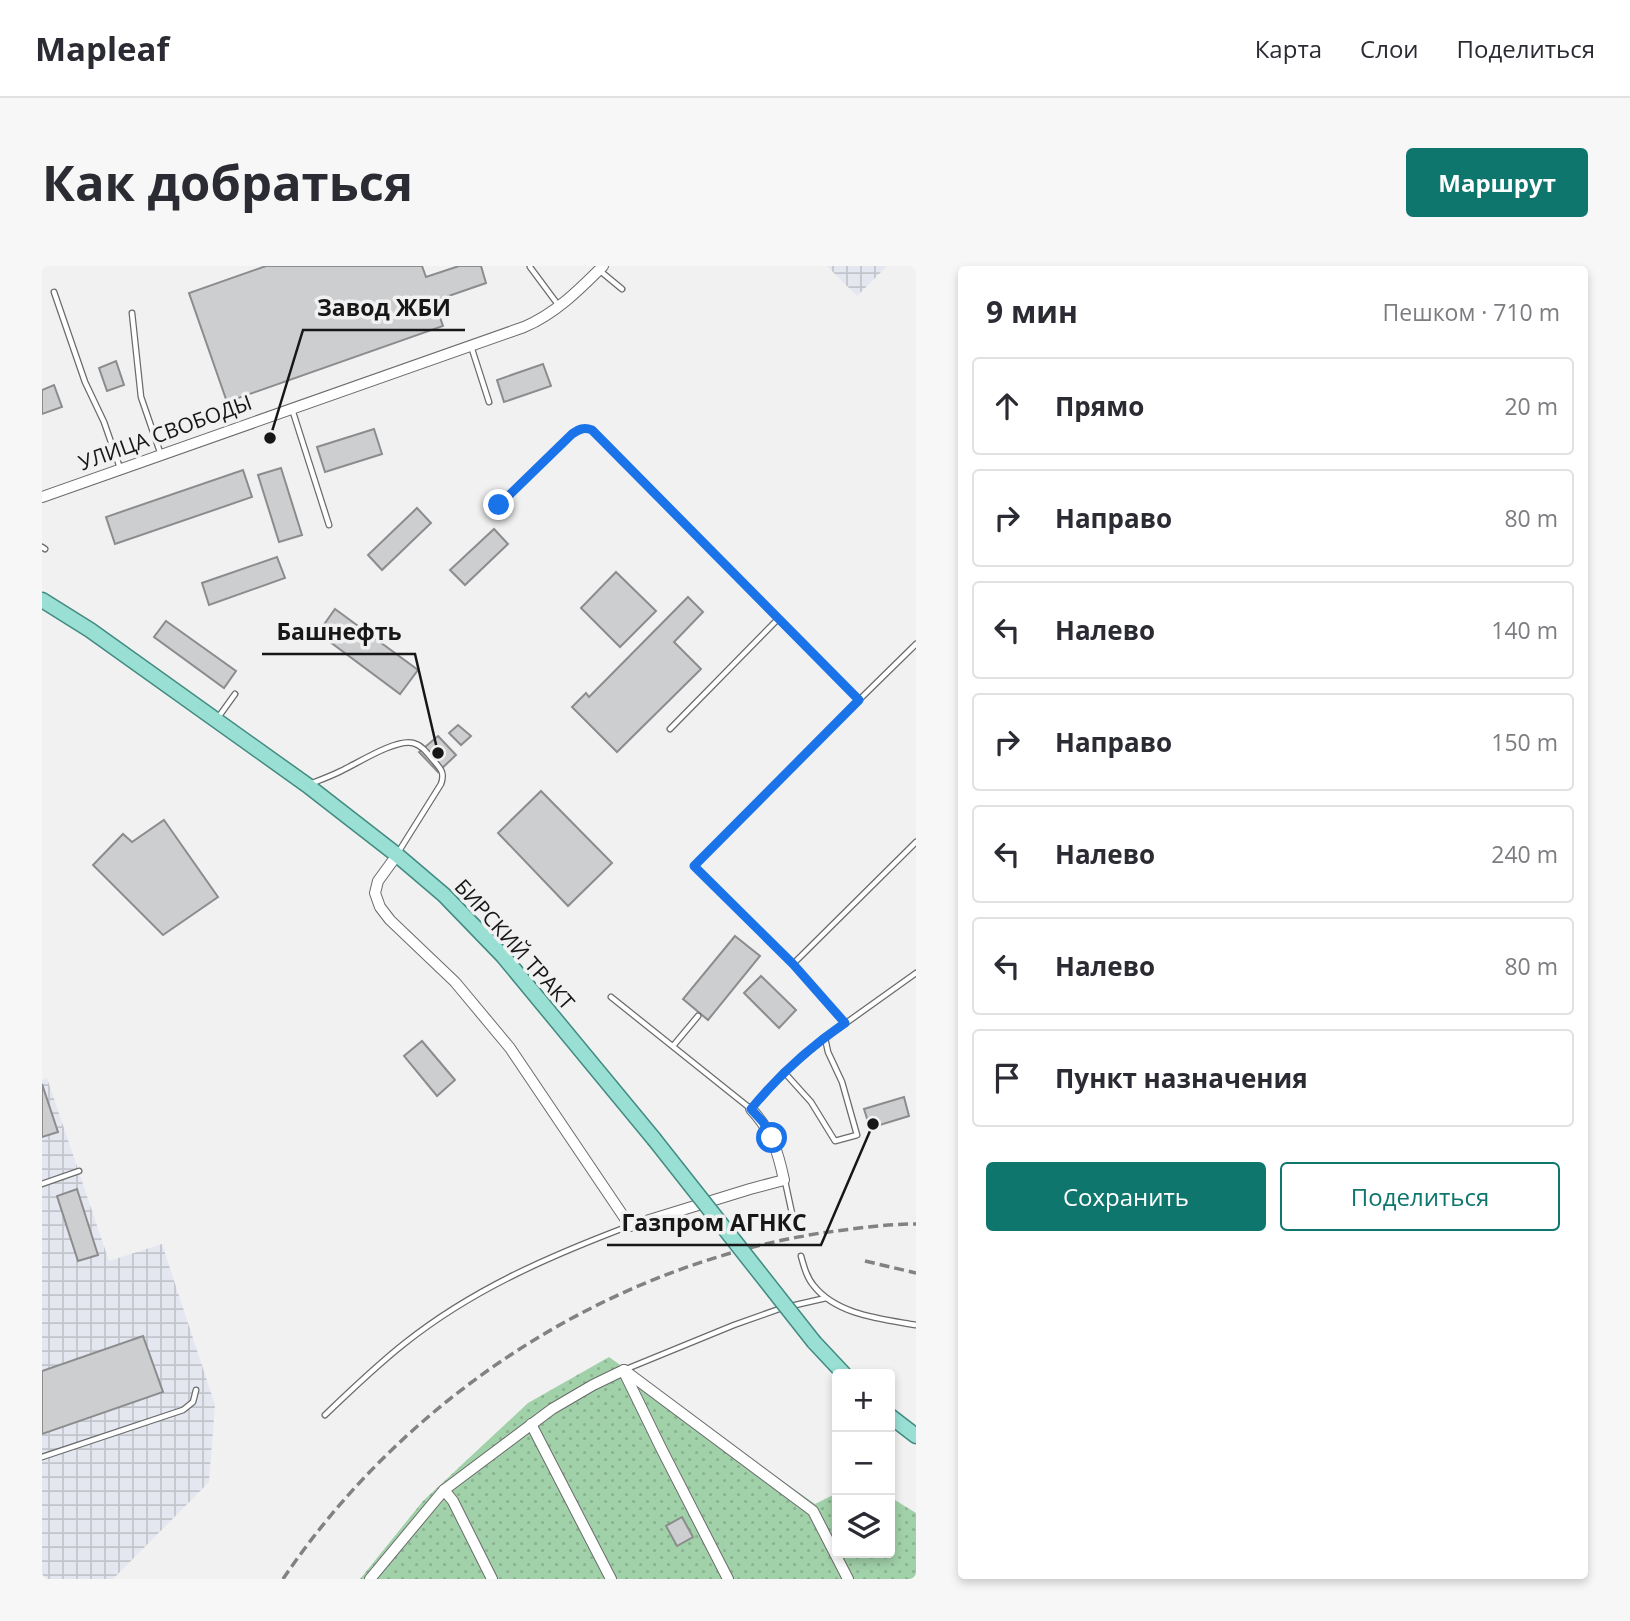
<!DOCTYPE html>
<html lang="ru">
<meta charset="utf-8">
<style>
:root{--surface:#fff;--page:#f7f7f7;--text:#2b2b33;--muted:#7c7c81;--line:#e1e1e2;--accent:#0f766e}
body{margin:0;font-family:"Open Sans",sans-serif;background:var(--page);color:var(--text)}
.controls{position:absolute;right:21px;bottom:21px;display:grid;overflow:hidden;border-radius:7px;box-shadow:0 4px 10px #0003}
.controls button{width:63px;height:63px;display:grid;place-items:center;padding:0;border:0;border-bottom:2px solid var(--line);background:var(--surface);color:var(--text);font:35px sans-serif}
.stop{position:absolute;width:21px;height:21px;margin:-16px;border:5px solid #1a73e8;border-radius:50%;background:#fff}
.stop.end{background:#1a73e8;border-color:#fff;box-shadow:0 2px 7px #0008}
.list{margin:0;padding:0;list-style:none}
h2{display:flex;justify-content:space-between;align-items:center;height:91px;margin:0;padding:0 28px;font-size:30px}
h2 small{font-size:23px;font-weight:400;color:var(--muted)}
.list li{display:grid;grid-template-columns:46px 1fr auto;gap:21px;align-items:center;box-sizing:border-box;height:98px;margin:0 14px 14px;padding:0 14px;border:2px solid var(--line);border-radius:7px}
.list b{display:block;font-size:26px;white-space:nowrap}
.list em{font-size:23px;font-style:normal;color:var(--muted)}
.actions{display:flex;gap:14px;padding:21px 28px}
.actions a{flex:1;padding:16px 0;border:2px solid var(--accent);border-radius:7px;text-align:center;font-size:24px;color:var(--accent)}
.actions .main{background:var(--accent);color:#fff}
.icon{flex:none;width:38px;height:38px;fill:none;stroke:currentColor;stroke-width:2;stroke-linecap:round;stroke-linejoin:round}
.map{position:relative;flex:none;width:874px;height:1313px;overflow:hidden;border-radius:7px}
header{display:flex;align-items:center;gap:42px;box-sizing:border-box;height:98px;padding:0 35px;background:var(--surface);border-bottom:2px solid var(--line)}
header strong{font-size:33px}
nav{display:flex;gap:38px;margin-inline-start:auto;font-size:24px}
.intro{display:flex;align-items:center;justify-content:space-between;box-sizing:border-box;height:168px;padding:0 42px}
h1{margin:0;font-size:49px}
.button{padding:18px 32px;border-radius:7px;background:var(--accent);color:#fff;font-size:24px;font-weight:700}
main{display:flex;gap:42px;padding:0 42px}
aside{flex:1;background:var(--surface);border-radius:7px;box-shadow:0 4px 10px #0003}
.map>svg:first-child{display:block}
.industrial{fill:url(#industrial-grid)}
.garden{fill:url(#garden-dots)}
.building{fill:#cdcecf;stroke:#8c8c8e;stroke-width:2}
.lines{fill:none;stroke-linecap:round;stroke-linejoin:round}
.lane-casing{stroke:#6a6b6c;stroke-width:7}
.street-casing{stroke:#6a6b6c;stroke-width:12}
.primary-casing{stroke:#418b80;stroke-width:17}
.lane{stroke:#fff;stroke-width:4.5}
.street{stroke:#fff;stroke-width:10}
.primary{stroke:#9adfd4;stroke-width:14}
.rail{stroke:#828283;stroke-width:3.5;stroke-dasharray:10 5;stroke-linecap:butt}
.primary-bridge-casing{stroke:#418b80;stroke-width:17;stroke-linecap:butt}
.primary-bridge{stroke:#9adfd4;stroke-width:14}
.route{stroke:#1a73e8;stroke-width:9}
.labels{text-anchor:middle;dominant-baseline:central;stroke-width:7;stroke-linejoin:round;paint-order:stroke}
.street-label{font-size:21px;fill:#171718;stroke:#f1f1f2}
.leader{fill:none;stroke:#171718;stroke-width:2.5}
.callout-dot{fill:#171718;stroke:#f1f1f2;stroke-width:2.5}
.callout-label{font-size:23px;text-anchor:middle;font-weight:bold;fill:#171718;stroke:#f1f1f2;stroke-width:7;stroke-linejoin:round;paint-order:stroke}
</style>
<header>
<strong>Mapleaf</strong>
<nav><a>Карта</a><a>Слои</a><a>Поделиться</a></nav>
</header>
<div class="intro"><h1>Как добраться</h1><a class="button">Маршрут</a></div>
<main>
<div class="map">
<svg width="874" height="1313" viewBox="0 0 874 1313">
<defs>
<pattern id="industrial-grid" width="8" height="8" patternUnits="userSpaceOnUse" patternTransform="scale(1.75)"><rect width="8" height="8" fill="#e4e7ef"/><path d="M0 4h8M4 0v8" fill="none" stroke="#c3c5cc"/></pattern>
<pattern id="garden-dots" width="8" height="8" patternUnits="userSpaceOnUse" patternTransform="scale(1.75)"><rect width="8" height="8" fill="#a1d1a8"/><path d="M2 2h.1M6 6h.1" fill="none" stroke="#8ab390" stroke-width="1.8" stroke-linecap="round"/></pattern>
</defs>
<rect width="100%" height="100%" fill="#f1f1f2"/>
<g class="industrial">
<path d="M 785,0 L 845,0 L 815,30 Z"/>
<path d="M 5,812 L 67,995 L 120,978 L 173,1139 L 167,1216 L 71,1313 L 0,1313 L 0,814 Z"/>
</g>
<path class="garden" d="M 567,1091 L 773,1238 L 795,1227 L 795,1287 L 848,1287 L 848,1231 L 874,1247 L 874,1313 L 318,1313 L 381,1235 L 486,1137 Z"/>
<g class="building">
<path d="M 224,0 L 380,0 L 384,11 L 417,0 L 439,0 L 444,17 L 392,35 L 401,60 L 185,136 L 147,27 Z"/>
<path d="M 74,95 L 82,119 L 65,125 L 57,102 Z"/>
<path d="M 501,98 L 509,120 L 462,136 L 455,114 Z"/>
<path d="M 12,119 L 20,141 L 0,148 L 0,124 Z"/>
<path d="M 332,163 L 340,188 L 283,206 L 275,181 Z"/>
<path d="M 239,202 L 260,269 L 237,276 L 216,209 Z"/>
<path d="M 201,204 L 210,231 L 73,278 L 64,251 Z"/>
<path d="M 375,242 L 389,257 L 340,304 L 326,289 Z"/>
<path d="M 452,263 L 466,278 L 423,319 L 408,304 Z"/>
<path d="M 235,291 L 243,312 L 167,339 L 160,317 Z"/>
<path d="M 574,306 L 614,345 L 578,381 L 539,342 Z"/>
<path d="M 646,331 L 661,346 L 632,376 L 659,403 L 575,486 L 530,441 L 544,427 L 547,431 Z"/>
<path d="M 293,343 L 376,404 L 358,428 L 276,367 Z"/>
<path d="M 124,355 L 194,405 L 182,422 L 112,371 Z"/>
<path d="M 416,459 L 429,470 L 419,479 L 407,467 Z"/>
<path d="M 396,470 L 414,489 L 396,506 L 377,486 Z"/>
<path d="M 499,525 L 570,597 L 526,640 L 456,567 Z"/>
<path d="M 122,554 L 176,631 L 121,669 L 51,599 L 81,568 L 90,576 Z"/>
<path d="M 693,670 L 718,690 L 666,754 L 641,733 Z"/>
<path d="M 719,710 L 754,744 L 737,762 L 702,727 Z"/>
<path d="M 380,775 L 413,814 L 395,830 L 362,790 Z"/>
<path d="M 0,818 L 16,866 L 0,871 Z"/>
<path d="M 862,831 L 867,850 L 828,862 L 822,843 Z"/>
<path d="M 35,923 L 56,989 L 36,995 L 15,930 Z"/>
<path d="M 101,1070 L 121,1126 L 0,1168 L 0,1105 Z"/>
<path d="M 640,1251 L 651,1271 L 635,1280 L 624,1260 Z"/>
</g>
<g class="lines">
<defs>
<g id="lane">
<path d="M 488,1 L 517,40"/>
<path d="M 557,4 L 580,23"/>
<path d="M 12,26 L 43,116 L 62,156 L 78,202"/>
<path d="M 90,47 L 99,131 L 119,189"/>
<path d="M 429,80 L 447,136"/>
<path d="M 250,143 L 287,259"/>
<path d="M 457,239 L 530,168 C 537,163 542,161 550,164 L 736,353"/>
<path d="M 0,281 L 3,283"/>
<path d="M 817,434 L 874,378"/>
<path d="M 175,453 L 193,428"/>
<path d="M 628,463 L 736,353 L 817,434 L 652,600 L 751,698"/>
<path d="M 268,518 C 278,514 289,510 299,505 C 316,497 353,473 371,477 C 380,479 386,488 392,495 C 399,503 403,507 399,518 L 357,585"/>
<path d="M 569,731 L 709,843 L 742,806 L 783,772 L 786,786 L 800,816 L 815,869 L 793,875 L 769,836 L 742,806"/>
<path d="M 803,757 L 751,698 L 874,576"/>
<path d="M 783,772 L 874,707"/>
<path d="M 631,780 L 656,750"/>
<path d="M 743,915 L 751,952"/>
<path d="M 0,918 L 37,905"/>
<path d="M 759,990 C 762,1001 765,1012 772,1020 C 795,1049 840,1053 874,1059"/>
<path d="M 749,1040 L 784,1032"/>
<path d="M 582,1104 L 692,1059 L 740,1042"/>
<path d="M 283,1149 C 309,1124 335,1099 363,1077 C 431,1023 508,990 587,960"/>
<path d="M 0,1191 L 141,1144 L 151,1136 L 154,1124"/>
</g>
<g id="street">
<path d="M 0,231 L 482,61 C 513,48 537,24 561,0"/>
<path d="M 355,589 L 336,615 L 333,627 L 338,641 L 348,654 L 413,716 L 468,782 L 588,960 L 708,923 L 742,914 C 736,886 730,865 709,843"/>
<path d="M 582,1104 L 771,1245 L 806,1313"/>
<path d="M 583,1108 L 619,1182 L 686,1313"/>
<path d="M 489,1158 L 569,1313"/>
<path d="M 402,1224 L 510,1143 L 551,1119 L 582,1104"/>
<path d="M 328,1313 L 402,1224 L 411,1235 L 450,1313"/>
</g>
<g id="primary">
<path d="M 0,334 L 48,364 L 265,519 L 355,589 L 402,629 L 461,690 L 612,873"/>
<path d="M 772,1076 L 802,1108"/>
<path d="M 848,1150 L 874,1170"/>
</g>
</defs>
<use href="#lane" class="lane-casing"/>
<use href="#street" class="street-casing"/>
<use href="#primary" class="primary-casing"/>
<use href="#lane" class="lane"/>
<use href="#street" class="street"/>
<use href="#primary" class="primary"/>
<g class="rail">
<path d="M 823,995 L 874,1007"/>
<path d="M 241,1313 C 363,1132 563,1001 779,967 C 810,963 842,958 874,958"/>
</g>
<defs>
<path id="primary-bridge" d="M 612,873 L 772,1076"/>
</defs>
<use href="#primary-bridge" class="primary-bridge-casing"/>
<use href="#primary-bridge" class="primary-bridge"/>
</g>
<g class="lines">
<path class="route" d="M 457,239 L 530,168 C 537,163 542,161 550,164 L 817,434 L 652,600 L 751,698 L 803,757 C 768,781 736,810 709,843 L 721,856 L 730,872"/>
</g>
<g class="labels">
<g class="street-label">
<text transform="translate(123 166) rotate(-20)">УЛИЦА СВОБОДЫ</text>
<text transform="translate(473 678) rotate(48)">БИРСКИЙ ТРАКТ</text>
</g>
</g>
<path class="leader" d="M228 172L261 64H423M396 487L373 388H220M831 858L779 979H565"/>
<g class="callout-dot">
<circle cx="228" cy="172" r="7"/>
<circle cx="396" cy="487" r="7"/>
<circle cx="831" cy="858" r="7"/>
</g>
<g class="callout-label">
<text x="342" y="50">Завод ЖБИ</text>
<text x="297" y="374">Башнефть</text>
<text x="672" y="965">Газпром АГНКС</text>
</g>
</svg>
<div class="controls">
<button>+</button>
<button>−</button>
<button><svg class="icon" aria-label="layers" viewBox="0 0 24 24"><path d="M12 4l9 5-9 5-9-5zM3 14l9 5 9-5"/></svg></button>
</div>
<div class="stop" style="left:730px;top:872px"></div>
<div class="stop end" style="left:457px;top:239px"></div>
</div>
<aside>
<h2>9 мин<small>Пешком · 710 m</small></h2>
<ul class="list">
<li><svg class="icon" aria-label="ahead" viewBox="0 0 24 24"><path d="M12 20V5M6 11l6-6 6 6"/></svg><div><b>Прямо</b></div><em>20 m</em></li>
<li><svg class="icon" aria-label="right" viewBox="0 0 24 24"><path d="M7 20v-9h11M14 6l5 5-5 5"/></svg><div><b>Направо</b></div><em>80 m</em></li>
<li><svg class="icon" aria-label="left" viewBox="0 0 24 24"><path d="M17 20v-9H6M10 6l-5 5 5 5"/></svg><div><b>Налево</b></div><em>140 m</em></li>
<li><svg class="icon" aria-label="right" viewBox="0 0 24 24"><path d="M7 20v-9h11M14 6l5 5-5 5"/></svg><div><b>Направо</b></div><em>150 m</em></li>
<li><svg class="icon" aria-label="left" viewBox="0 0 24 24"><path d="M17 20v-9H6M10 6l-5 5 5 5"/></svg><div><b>Налево</b></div><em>240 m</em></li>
<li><svg class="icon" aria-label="left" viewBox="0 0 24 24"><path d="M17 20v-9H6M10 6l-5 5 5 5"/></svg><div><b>Налево</b></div><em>80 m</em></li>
<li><svg class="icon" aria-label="arrive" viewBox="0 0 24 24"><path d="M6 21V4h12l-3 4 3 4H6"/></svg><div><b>Пункт назначения</b></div></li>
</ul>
<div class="actions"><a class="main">Сохранить</a><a>Поделиться</a></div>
</aside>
</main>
